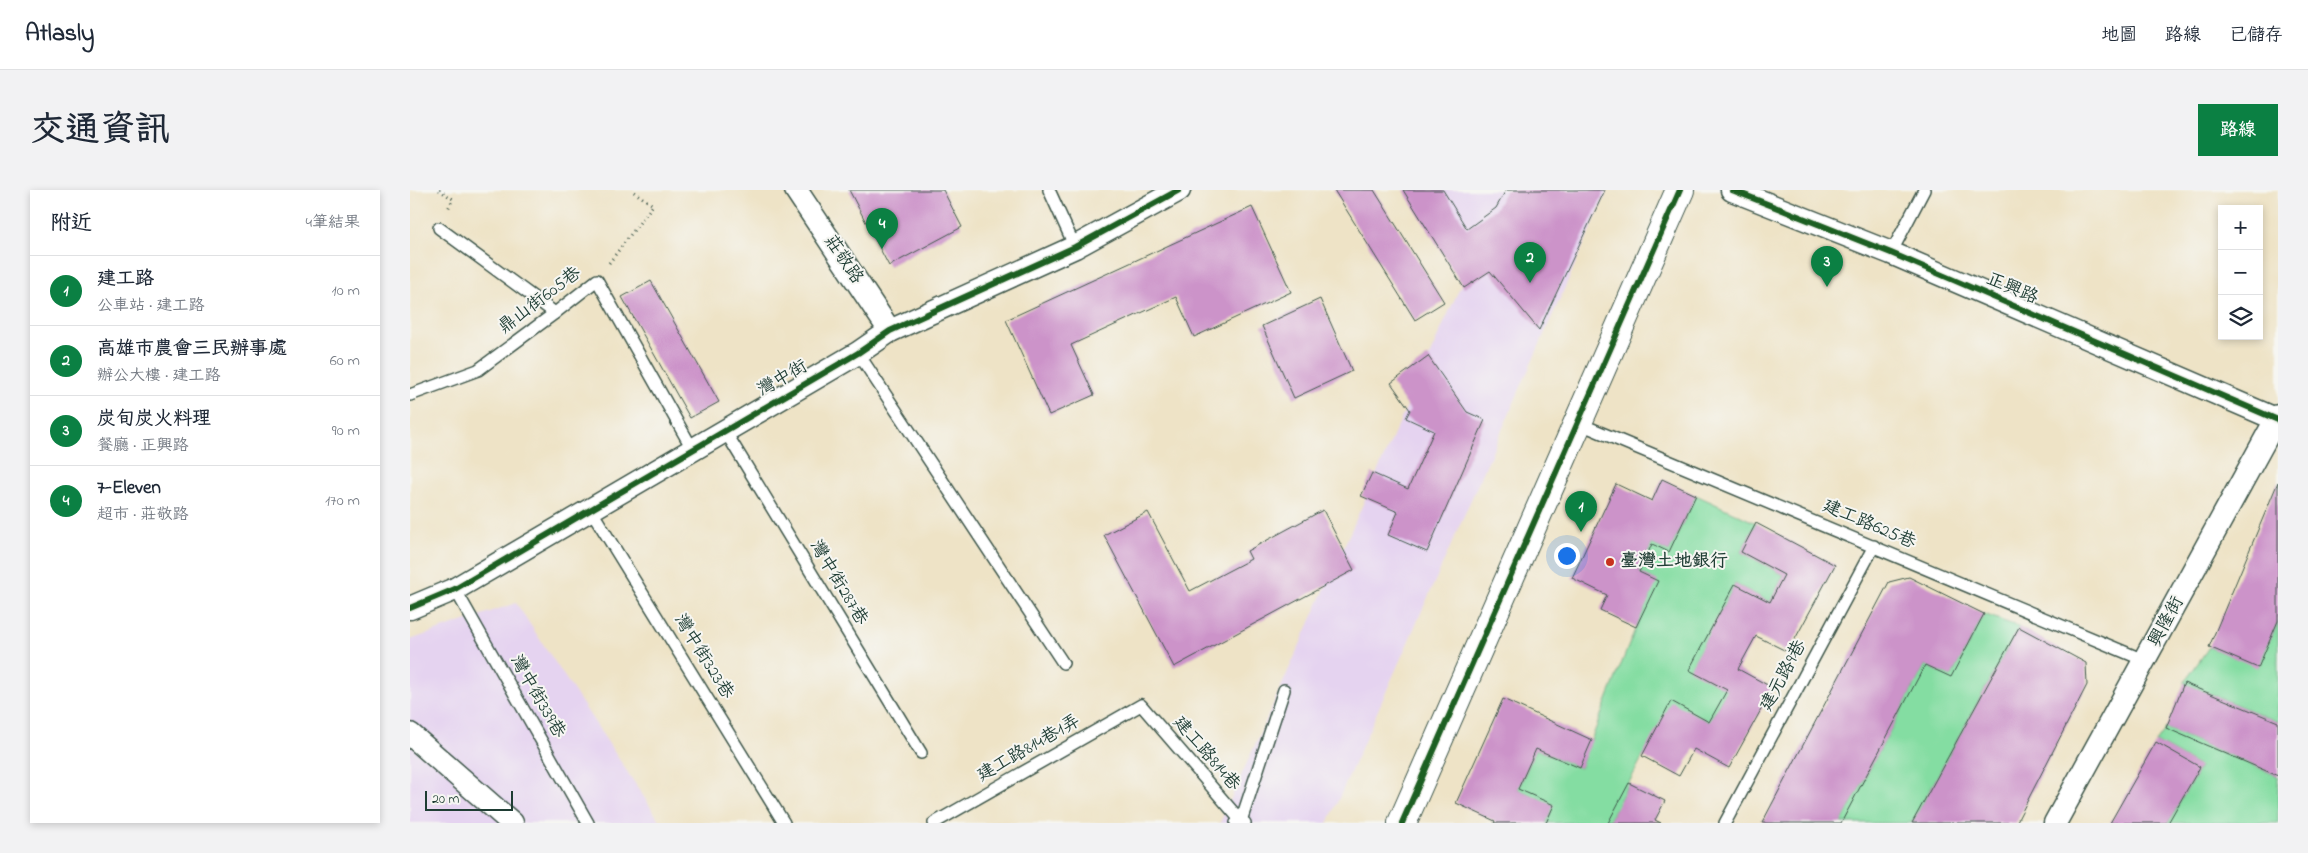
<!DOCTYPE html>
<html lang="zh-TW">
<meta charset="utf-8">
<style>
:root{--surface:#fff;--page:#f2f2f3;--text:#1f2937;--muted:#747a83;--line:#e0e1e3;--accent:#0b8043}
body{margin:0;font-family:"Indie Flower","LXGW WenKai TC",sans-serif;background:var(--page);color:var(--text)}
.controls{position:absolute;right:15px;top:15px;display:grid;overflow:hidden;border-radius:0px;box-shadow:0 2px 8px #0003}
.controls button{width:45px;height:45px;display:grid;place-items:center;padding:0;border:0;border-bottom:1px solid var(--line);background:var(--surface);color:var(--text);font:25px sans-serif}
.scale{position:absolute;left:15px;bottom:12px;width:88px;box-sizing:border-box;padding-left:5px;border:2px solid #1f3d34;border-top:0;font-size:14px;line-height:18px;white-space:nowrap;color:#1f3d34;-webkit-text-stroke:4px #f6f6f2;paint-order:stroke}
.you{position:absolute;left:1156px;top:365px;width:18px;height:18px;margin:-12px;border:4px solid #fff;border-radius:50%;background:#1a73e8;box-shadow:0 0 0 8px #1a73e833}
.badge{display:grid;place-items:center;width:32px;height:32px;border-radius:50%;background:var(--accent);color:#fff;font-size:16px;font-weight:700}
.pin{position:absolute;translate:-50% -41px;filter:drop-shadow(0 1px 2px #0008)}
.pin::after{content:'';position:absolute;top:26px;width:18px;height:15px;background:inherit;clip-path:polygon(0 0,100% 0,50% 100%)}
.list{margin:0;padding:0;list-style:none}
h2{display:flex;justify-content:space-between;align-items:center;height:65px;margin:0;padding:0 20px;font-size:21px}
h2 small{font-size:16px;font-weight:400;color:var(--muted)}
.list li{display:grid;grid-template-columns:32px 1fr auto;gap:15px;align-items:center;box-sizing:border-box;height:70px;padding:0 20px;border-top:1px solid var(--line)}
.list b{display:block;font-size:19px;white-space:nowrap}
.list p{margin:0;font-size:16px;white-space:nowrap;color:var(--muted)}
.list em{font-size:16px;font-style:normal;color:var(--muted)}
.icon{flex:none;width:28px;height:28px;fill:none;stroke:currentColor;stroke-width:2;stroke-linecap:round;stroke-linejoin:round}
.map{position:relative;flex:none;width:1868px;height:633px;overflow:hidden;border-radius:0px}
header{display:flex;align-items:center;gap:30px;box-sizing:border-box;height:70px;padding:0 25px;background:var(--surface);border-bottom:1px solid var(--line)}
header strong{font-size:24px}
nav{display:flex;gap:28px;margin-inline-start:auto;font-size:18px}
.intro{display:flex;align-items:center;justify-content:space-between;box-sizing:border-box;height:120px;padding:0 30px}
h1{margin:0;font-size:35px}
.button{padding:12px 22px;border-radius:0px;background:var(--accent);color:#fff;font-size:18px;font-weight:700}
main{display:flex;gap:30px;padding:0 30px}
aside{flex:1;background:var(--surface);border-radius:0px;box-shadow:0 2px 8px #0003}
.map>svg:first-child{display:block}
.built{fill:#e5d3f0}
.green{fill:#84dda2;stroke:#528d6b}
.building{fill:#cc93c9}
.lines{fill:none;stroke-linecap:round;stroke-linejoin:round}
.service-casing{stroke:#3e564a;stroke-width:14}
.minor-casing{stroke:#3e564a;stroke-width:25}
.tertiary-casing{stroke:#3e564a;stroke-width:30}
.path{stroke:#3e564a;stroke-width:3;stroke-dasharray:1 4;stroke-linecap:butt}
.service{stroke:#fff;stroke-width:11}
.minor{stroke:#fff;stroke-width:22}
.tertiary{stroke:#fff;stroke-width:28}
.cycleway-casing{stroke:#f6f6f2;stroke-width:9}
.cycleway{stroke:#1b5e20;stroke-width:6}
.poi-dot{fill:#c8321e;stroke:#f6f6f2;stroke-width:2}
.labels{text-anchor:middle;dominant-baseline:central;stroke-width:4;stroke-linejoin:round;paint-order:stroke}
.street-label{font-size:18px;fill:#1f3d34;stroke:#f6f6f2}
.poi-label{font-size:18px;font-weight:bold;fill:#1f3d34;stroke:#f6f6f2;text-anchor:start}
</style>
<header>
<strong>Atlasly</strong>
<nav><a>地圖</a><a>路線</a><a>已儲存</a></nav>
</header>
<div class="intro"><h1>交通資訊</h1><a class="button">路線</a></div>
<main>
<aside>
<h2>附近<small>4筆結果</small></h2>
<ul class="list">
<li><span class="badge">1</span><div><b>建工路</b><p>公車站 · 建工路</p></div><em>10 m</em></li>
<li><span class="badge">2</span><div><b>高雄市農會三民辦事處</b><p>辦公大樓 · 建工路</p></div><em>60 m</em></li>
<li><span class="badge">3</span><div><b>炭旬炭火料理</b><p>餐廳 · 正興路</p></div><em>90 m</em></li>
<li><span class="badge">4</span><div><b>7-Eleven</b><p>超市 · 莊敬路</p></div><em>170 m</em></li>
</ul>
</aside>
<div class="map">
<svg width="1868" height="633" viewBox="0 0 1868 633">
<rect width="100%" height="100%" fill="#f6f6f2"/>
<filter id="ink" filterUnits="userSpaceOnUse"><feTurbulence type="fractalNoise" baseFrequency=".02" numOctaves="2"/><feDisplacementMap in="SourceGraphic" scale="10" xChannelSelector="R" yChannelSelector="G"/><feConvolveMatrix kernelMatrix="1 2 1 2 8 2 1 2 1" color-interpolation-filters="sRGB"/></filter>
<filter id="wash" filterUnits="userSpaceOnUse"><feTurbulence type="fractalNoise" baseFrequency=".0096" numOctaves="4" result="noise"/><feDisplacementMap in="SourceGraphic" scale="20" xChannelSelector="R" yChannelSelector="G"/><feGaussianBlur stdDeviation="1.12" result="paint"/><feColorMatrix in="noise" values="0 0 0 0 0 0 0 0 0 0 0 0 0 0 0 0 0 1.4 0 .05"/><feComposite in="paint" operator="in"/></filter>
<g filter="url(#wash)">
<rect width="100%" height="100%" fill="#eee3c6"/>
<g class="built">
<path d="M 1017,0 L 1198,0 L 918,633 L 810,633 L 1060,75 Z"/>
<path d="M 106,413 L 251,633 L 0,633 L 0,450 Z"/>
</g>
<g class="green">
<path d="M 1286,305 L 1346,333 L 1331,362 L 1374,385 L 1360,412 L 1325,394 L 1280,479 L 1317,500 L 1299,532 L 1261,512 L 1198,633 L 1136,633 L 1143,615 L 1108,599 L 1126,559 L 1170,578 L 1226,437 L 1247,391 L 1229,382 L 1242,354 L 1259,362 Z"/>
<path d="M 1574,424 L 1609,437 L 1502,633 L 1431,633 L 1515,475 L 1541,487 Z"/>
<path d="M 1868,431 L 1868,532 L 1774,493 L 1799,457 L 1848,477 Z"/>
<path d="M 1756,538 L 1868,586 L 1868,633 L 1758,633 L 1790,577 L 1746,552 Z"/>
</g>
<g id="blocks">
<g class="building">
<path d="M 439,0 L 533,0 L 552,37 L 479,76 Z"/>
<path d="M 924,0 L 964,0 L 1034,112 L 1005,130 Z"/>
<path d="M 993,0 L 1033,0 L 1057,39 L 1086,18 L 1096,0 L 1195,0 L 1129,140 L 1080,81 L 1054,98 Z"/>
<path d="M 842,17 L 881,102 L 784,147 L 766,107 L 661,155 L 684,205 L 639,225 L 596,130 Z"/>
<path d="M 241,91 L 309,212 L 280,228 L 212,107 Z"/>
<path d="M 910,109 L 942,181 L 884,208 L 852,136 Z"/>
<path d="M 1018,166 L 1057,222 L 1075,230 L 1017,362 L 978,345 L 988,322 L 951,306 L 962,283 L 998,299 L 1024,241 L 996,228 L 1000,220 L 981,193 Z"/>
<path d="M 1252,289 L 1286,305 L 1259,362 L 1242,354 L 1229,382 L 1248,391 L 1226,437 L 1190,420 L 1197,405 L 1162,388 L 1206,294 L 1242,311 Z"/>
<path d="M 1868,292 L 1868,431 L 1848,478 L 1799,457 Z"/>
<path d="M 913,320 L 944,380 L 764,477 L 694,345 L 738,322 L 780,401 L 841,369 L 837,361 Z"/>
<path d="M 1346,333 L 1425,375 L 1378,462 L 1346,446 L 1328,479 L 1363,498 L 1319,578 L 1284,559 L 1269,586 L 1232,566 L 1261,511 L 1299,532 L 1317,500 L 1279,480 L 1325,394 L 1360,412 L 1374,385 L 1331,362 Z"/>
<path d="M 1499,387 L 1574,424 L 1541,487 L 1515,475 L 1431,633 L 1352,633 L 1479,392 Z"/>
<path d="M 1609,437 L 1676,473 L 1677,495 L 1606,633 L 1502,633 Z"/>
<path d="M 1774,493 L 1868,532 L 1868,586 L 1756,538 Z"/>
<path d="M 1093,509 L 1182,550 L 1170,578 L 1126,559 L 1108,599 L 1144,615 L 1136,633 L 1084,633 L 1085,631 L 1046,613 Z"/>
<path d="M 1746,552 L 1790,577 L 1758,633 L 1700,633 Z"/>
<path d="M 1219,593 L 1255,611 L 1245,630 L 1251,633 L 1198,633 Z"/>
</g>
</g>
</g>
<g filter="url(#ink)">
<use href="#blocks" fill-opacity="0" stroke="#3e564a" stroke-width="1"/>
<g class="lines">
<defs>
<g id="service">
<path d="M 639,0 L 665,57"/>
<path d="M 29,38 L 145,123"/>
<path d="M 1481,63 L 1514,0"/>
<path d="M 448,163 L 653,473"/>
<path d="M 0,205 L 68,180 L 145,123 L 187,90 L 283,260"/>
<path d="M 1168,233 L 1736,471"/>
<path d="M 315,241 L 511,563"/>
<path d="M 181,320 L 374,633"/>
<path d="M 45,399 L 178,633"/>
<path d="M 524,633 L 731,515 L 831,631 L 835,633"/>
<path d="M 826,633 L 831,631 L 874,500"/>
<path d="M 1315,633 L 1464,356"/>
</g>
<g id="minor">
<path d="M 386,0 L 480,141"/>
<path d="M 1322,0 L 1481,63 L 1868,230"/>
<path d="M 0,418 L 45,399 L 448,163 L 480,141 L 665,57 L 769,0"/>
<path d="M 0,544 L 102,633"/>
<path d="M 1645,633 L 1868,226"/>
</g>
<path id="tertiary" d="M 992,633 L 1270,0"/>
</defs>
<use href="#service" class="service-casing"/>
<use href="#minor" class="minor-casing"/>
<use href="#tertiary" class="tertiary-casing"/>
<g class="path">
<path d="M 29,0 L 43,9 L 38,19"/>
<path d="M 199,73 L 243,15 L 221,0"/>
</g>
<use href="#service" class="service"/>
<use href="#minor" class="minor"/>
<use href="#tertiary" class="tertiary"/>
<defs>
<g id="cycleway">
<path d="M 1322,0 L 1481,63 L 1868,230"/>
<path d="M 0,418 L 45,399 L 448,163 L 480,141 L 665,57 L 769,0"/>
<path d="M 992,633 L 1270,0"/>
</g>
</defs>
<use href="#cycleway" class="cycleway-casing"/>
<use href="#cycleway" class="cycleway"/>
</g>
</g>
<circle class="poi-dot" cx="1200" cy="372" r="5"/>
<g class="labels">
<g class="street-label">
<text transform="translate(433 70) rotate(56)">莊敬路</text>
<text transform="translate(1602 99) rotate(23)">正興路</text>
<text transform="translate(130 111) rotate(-37)">鼎山街605巷</text>
<text transform="translate(373 189) rotate(-30)">灣中街</text>
<text transform="translate(1459 335) rotate(23)">建工路625巷</text>
<text transform="translate(428 393) rotate(59)">灣中街287巷</text>
<text transform="translate(1757 432) rotate(-62)">興隆街</text>
<text transform="translate(293 467) rotate(58)">灣中街323巷</text>
<text transform="translate(1374 486) rotate(-62)">建元路9巷</text>
<text transform="translate(127 507) rotate(60)">灣中街339巷</text>
<text transform="translate(619 559) rotate(-30)">建工路814巷1弄</text>
<text transform="translate(796 564) rotate(49)">建工路814巷</text>
</g>
<g class="poi-label">
<text x="1210" y="372">臺灣土地銀行</text>
</g>
</g>
</svg>
<div class="controls">
<button>+</button>
<button>−</button>
<button><svg class="icon" aria-label="layers" viewBox="0 0 24 24"><path d="M12 4l9 5-9 5-9-5zM3 14l9 5 9-5"/></svg></button>
</div>
<div class="scale">20 m</div>
<div class="you"></div>
<div class="pin badge" style="left:1171px;top:342px">1</div>
<div class="pin badge" style="left:1120px;top:93px">2</div>
<div class="pin badge" style="left:1417px;top:97px">3</div>
<div class="pin badge" style="left:472px;top:59px">4</div>
</div>
</main>
